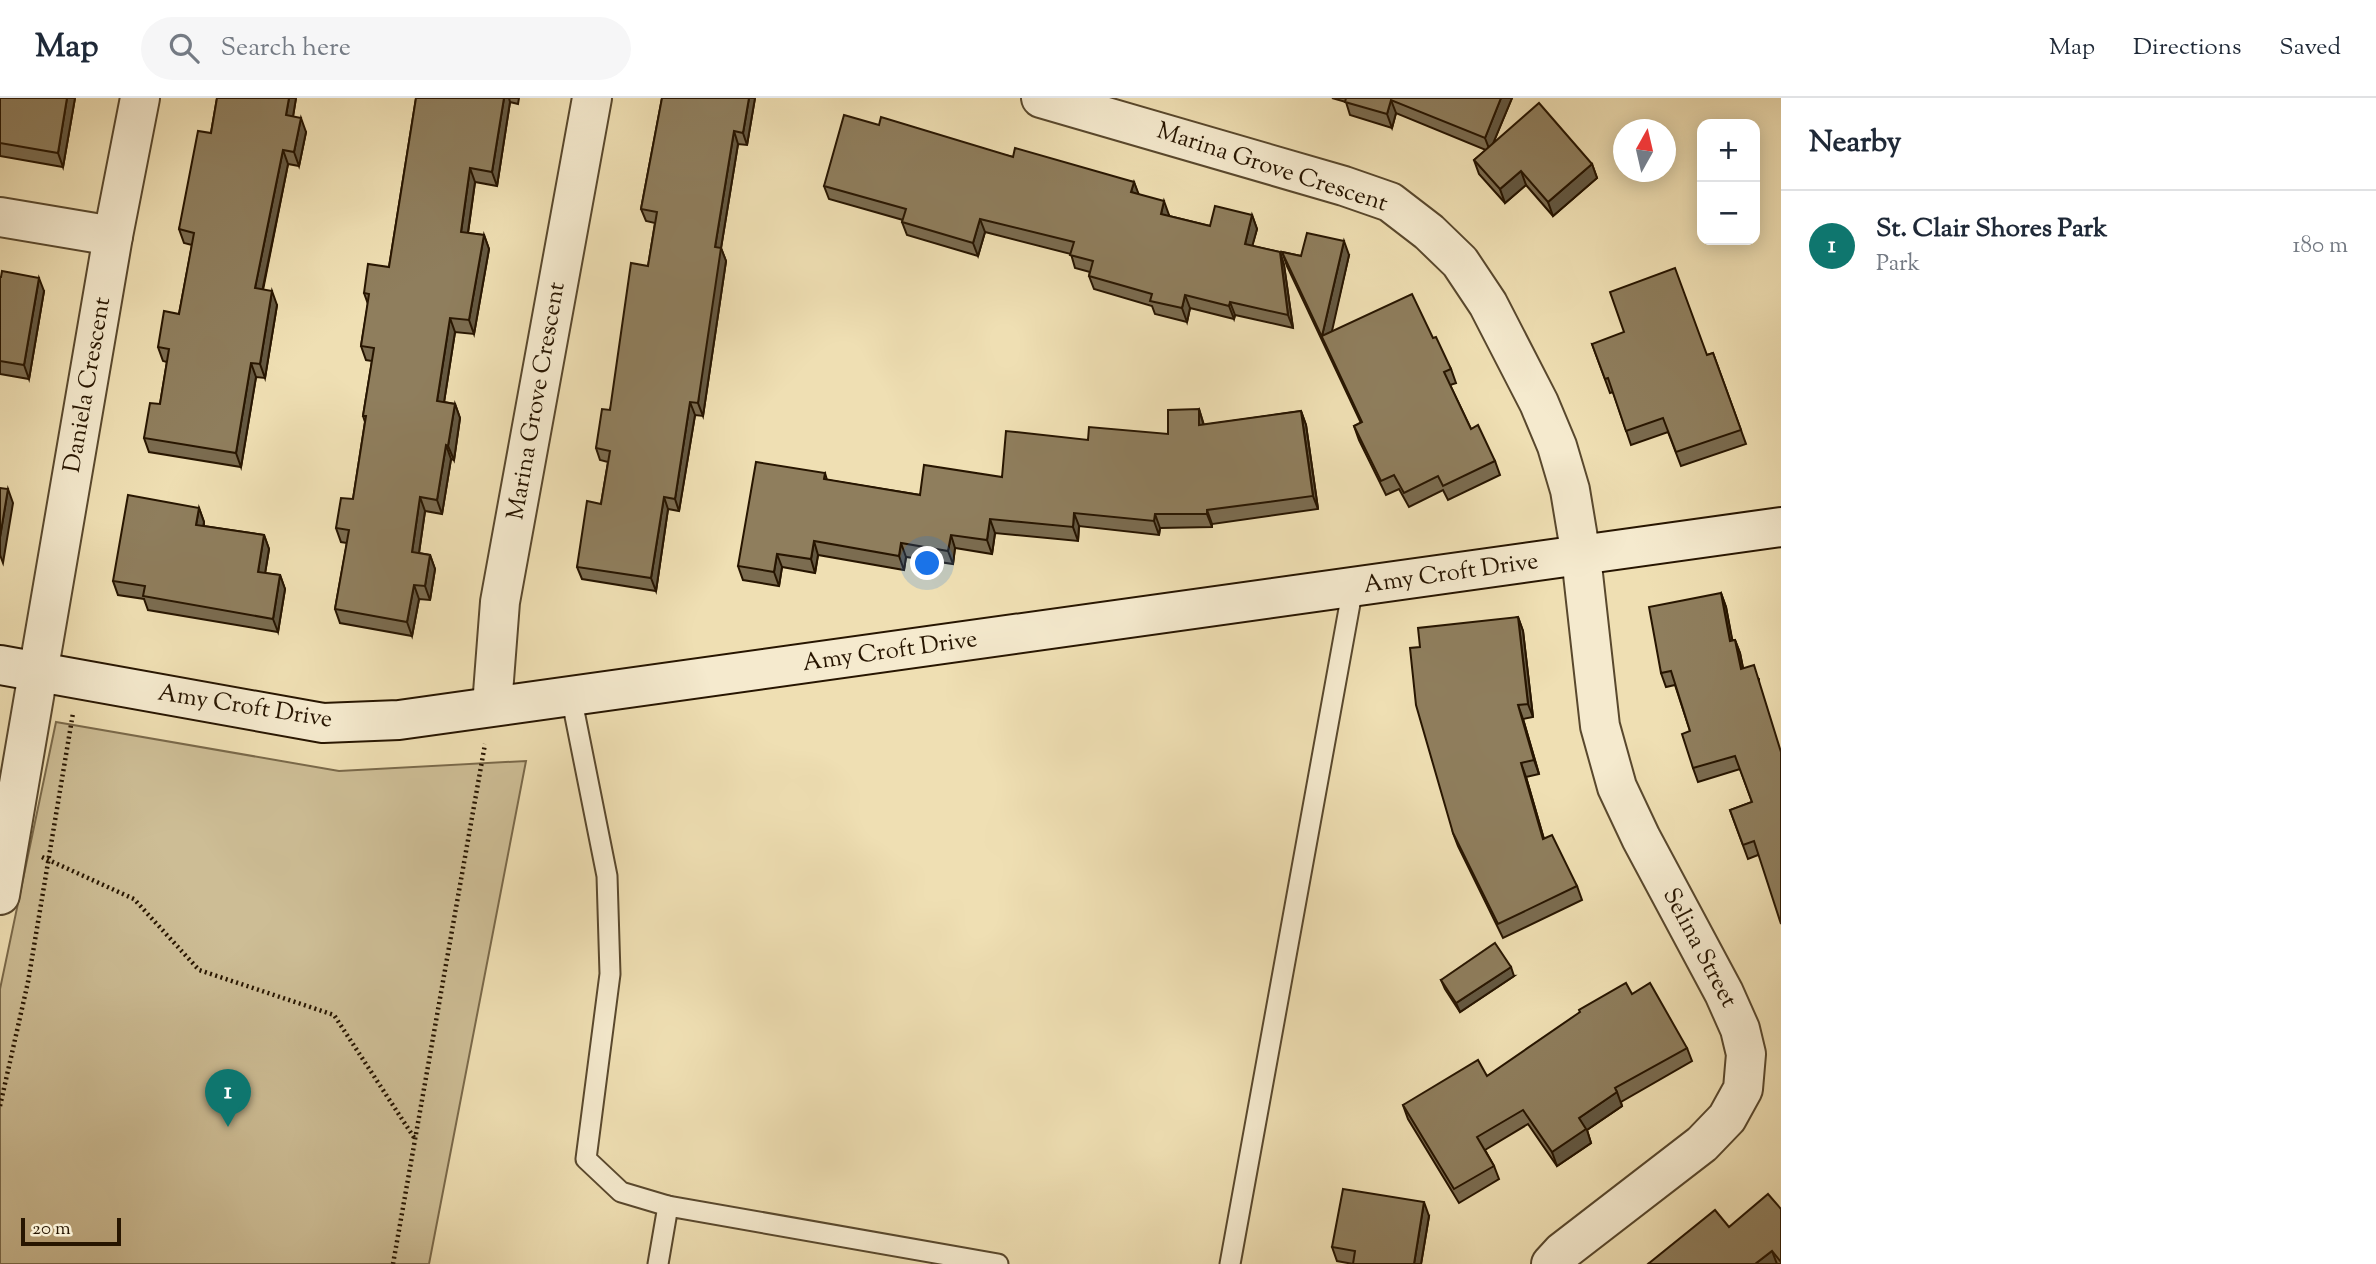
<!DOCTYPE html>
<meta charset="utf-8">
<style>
:root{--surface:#fff;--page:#f6f6f7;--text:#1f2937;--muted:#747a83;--line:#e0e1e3;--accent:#0f766e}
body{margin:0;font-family:"Sorts Mill Goudy",serif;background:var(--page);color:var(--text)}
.controls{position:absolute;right:21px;top:21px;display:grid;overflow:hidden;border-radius:14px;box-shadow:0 4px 18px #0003}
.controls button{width:63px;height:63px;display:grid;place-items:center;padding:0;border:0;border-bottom:2px solid var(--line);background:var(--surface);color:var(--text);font:35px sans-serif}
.compass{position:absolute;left:1613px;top:21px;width:63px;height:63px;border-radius:50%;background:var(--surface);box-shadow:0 4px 18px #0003;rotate:8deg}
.scale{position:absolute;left:21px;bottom:18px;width:100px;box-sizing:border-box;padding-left:7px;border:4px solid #271500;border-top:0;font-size:19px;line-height:24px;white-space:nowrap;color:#271500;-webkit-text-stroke:5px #f5eace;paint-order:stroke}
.you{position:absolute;left:928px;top:466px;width:24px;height:24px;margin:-18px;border:5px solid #fff;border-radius:50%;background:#1a73e8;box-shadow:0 0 0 10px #1a73e833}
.badge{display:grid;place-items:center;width:46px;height:46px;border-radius:50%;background:var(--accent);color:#fff;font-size:23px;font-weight:700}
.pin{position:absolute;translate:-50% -58px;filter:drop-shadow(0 2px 4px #0008)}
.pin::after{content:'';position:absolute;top:37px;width:24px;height:21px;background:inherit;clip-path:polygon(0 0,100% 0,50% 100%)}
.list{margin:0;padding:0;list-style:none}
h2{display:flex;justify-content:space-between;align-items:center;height:91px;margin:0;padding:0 28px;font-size:30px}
h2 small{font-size:23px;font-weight:400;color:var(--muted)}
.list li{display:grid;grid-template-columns:46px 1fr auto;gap:21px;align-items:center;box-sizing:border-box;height:112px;padding:0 28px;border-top:2px solid var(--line)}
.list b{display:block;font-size:26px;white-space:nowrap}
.list p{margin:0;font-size:23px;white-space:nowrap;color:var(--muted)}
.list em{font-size:23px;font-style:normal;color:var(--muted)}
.icon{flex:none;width:38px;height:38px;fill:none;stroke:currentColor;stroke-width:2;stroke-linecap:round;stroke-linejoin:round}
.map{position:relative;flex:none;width:1781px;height:1166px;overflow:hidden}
header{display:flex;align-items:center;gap:42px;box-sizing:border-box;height:98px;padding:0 35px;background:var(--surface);border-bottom:2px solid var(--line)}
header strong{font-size:33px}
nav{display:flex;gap:38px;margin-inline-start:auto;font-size:24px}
.search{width:490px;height:63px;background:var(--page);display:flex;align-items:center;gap:18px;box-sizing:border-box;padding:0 24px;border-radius:38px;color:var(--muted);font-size:26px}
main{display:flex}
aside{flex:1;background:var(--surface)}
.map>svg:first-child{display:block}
.green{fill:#cdbd95;stroke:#7a694a;stroke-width:2}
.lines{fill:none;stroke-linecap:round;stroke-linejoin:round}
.lane-casing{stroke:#59482d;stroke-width:23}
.street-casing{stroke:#59482d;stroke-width:42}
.secondary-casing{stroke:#271500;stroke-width:42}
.path{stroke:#271500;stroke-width:4.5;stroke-dasharray:2 3.5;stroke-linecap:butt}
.lane{stroke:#f5eace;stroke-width:19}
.street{stroke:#f5eace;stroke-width:38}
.secondary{stroke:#f5eace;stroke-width:38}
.wall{fill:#7b6c50;stroke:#271500;stroke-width:2}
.shaded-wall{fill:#645841;stroke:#271500;stroke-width:2}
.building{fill:#8f7e5d;stroke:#271500;stroke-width:2}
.labels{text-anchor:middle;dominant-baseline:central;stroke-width:5;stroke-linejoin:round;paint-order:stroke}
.street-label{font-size:24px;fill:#271500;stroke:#f5eace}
</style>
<header>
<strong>Map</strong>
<div class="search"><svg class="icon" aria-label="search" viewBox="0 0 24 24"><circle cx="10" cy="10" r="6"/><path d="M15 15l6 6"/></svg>Search here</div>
<nav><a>Map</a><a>Directions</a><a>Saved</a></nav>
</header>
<main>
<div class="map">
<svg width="1781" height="1166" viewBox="0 0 1781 1166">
<rect width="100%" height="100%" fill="#efdfb3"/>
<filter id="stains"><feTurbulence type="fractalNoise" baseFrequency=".00286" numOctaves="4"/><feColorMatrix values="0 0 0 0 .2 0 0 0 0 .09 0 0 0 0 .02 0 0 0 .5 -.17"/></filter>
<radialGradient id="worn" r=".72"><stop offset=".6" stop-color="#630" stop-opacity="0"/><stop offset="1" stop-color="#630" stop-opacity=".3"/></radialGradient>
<path class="green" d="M 56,624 L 339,673 L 526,663 L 429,1166 L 0,1166 L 0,891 Z"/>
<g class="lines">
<defs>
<g id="lane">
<path d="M 571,598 L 607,778 L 610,876 L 586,1061 L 621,1094 L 668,1108"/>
<path d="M 658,1166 L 668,1108 L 998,1166"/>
<path d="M 1230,1166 L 1353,489"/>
</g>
<g id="street">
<path d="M 1041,0 L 1344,88 L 1390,104 L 1429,134 L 1460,164 L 1488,206 L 1539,305 L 1557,348 L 1570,392 L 1581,458 L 1600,628 L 1617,689 L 1641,740 L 1724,895 L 1740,931 L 1746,956 L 1743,991 L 1727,1020 L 1702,1046 L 1562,1154 L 1551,1166"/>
<path d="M 0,119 L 113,138"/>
<path d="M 492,608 L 500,504 L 592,0"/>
<path d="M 0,797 L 113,138 L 140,0"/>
</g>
<path id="secondary" d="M 0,567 L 323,625 L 399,622 L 1781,429"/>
</defs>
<use href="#lane" class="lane-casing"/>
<use href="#street" class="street-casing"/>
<use href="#secondary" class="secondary-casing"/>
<g class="path">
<path d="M 42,759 L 134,801 L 199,872 L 334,917 L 415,1041"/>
<path d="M 0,1008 L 28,884 L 73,615"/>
<path d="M 393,1166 L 485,646"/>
</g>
<use href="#lane" class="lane"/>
<use href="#street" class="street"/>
<use href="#secondary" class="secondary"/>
</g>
<g class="wall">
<path d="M 0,0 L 75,0 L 63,69 L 0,58 Z"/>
<path d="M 217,0 L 296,0 L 293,18 L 306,34 L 299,68 L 288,66 L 263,192 L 277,207 L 265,280 L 256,279 L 241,369 L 149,354 L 144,340 L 160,306 L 167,264 L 163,263 L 158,249 L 179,216 L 192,147 L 184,145 L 179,131 L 211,35 Z"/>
<path d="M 416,0 L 519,0 L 518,6 L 510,4 L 497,88 L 475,84 L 468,135 L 484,137 L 489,151 L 474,236 L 455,234 L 444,304 L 455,306 L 460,320 L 454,362 L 451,361 L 442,416 L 425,413 L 419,455 L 430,457 L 435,471 L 430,502 L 419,501 L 412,538 L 340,525 L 335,511 L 347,445 L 341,444 L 336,430 L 353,401 L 365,324 L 363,318 L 372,263 L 366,262 L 361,248 L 368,206 L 364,195 L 389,169 Z"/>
<path d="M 662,0 L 755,0 L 747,47 L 738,46 L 721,150 L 726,163 L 703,318 L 695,317 L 679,413 L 668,411 L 656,493 L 582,481 L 577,469 L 601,406 L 608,364 L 600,362 L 596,350 L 610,312 L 648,168 L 655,125 L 646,123 L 641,111 Z"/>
<path d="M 1332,0 L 1512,0 L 1493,45 L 1592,66 L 1597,80 L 1553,118 L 1526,87 L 1505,105 L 1479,76 L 1474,62 L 1486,52 L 1396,15 L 1392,30 L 1350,17 L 1346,4 Z"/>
<path d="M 879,27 L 1013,59 L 1134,84 L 1138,96 L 1169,117 L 1169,118 L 1210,128 L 1252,117 L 1257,131 L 1252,148 L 1280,154 L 1284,167 L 1293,230 L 1235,217 L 1234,221 L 1190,210 L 1187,224 L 1155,216 L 1152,208 L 1094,191 L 1089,178 L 1090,174 L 1075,170 L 1071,156 L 985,134 L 978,158 L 907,137 L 902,124 L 903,122 L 829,101 L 824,88 Z"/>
<path d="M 1282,154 L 1301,158 L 1349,157 L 1331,234 L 1433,240 L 1451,271 L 1456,285 L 1450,287 L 1471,331 L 1495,363 L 1500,377 L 1448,402 L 1443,392 L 1409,409 L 1399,391 L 1386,397 L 1359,342 L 1354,328 L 1361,325 L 1287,168 Z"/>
<path d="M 0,179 L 44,193 L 29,281 L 0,276 Z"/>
<path d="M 1592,246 L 1707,257 L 1713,255 L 1746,346 L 1681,368 L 1668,334 L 1631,347 L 1613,294 L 1610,295 Z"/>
<path d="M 1199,311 L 1204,327 L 1301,313 L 1306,327 L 1318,411 L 1212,426 L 1212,429 L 1160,430 L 1159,437 L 1079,428 L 1078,443 L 995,435 L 992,456 L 955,450 L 953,466 L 906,459 L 904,472 L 818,457 L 815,475 L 782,469 L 779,488 L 743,482 L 738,468 L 825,375 L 827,382 L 920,397 L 1002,379 L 1088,342 L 1168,336 Z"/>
<path d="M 199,410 L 204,424 L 204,428 L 264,437 L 269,451 L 265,475 L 280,477 L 285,491 L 278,534 L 148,512 L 144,501 L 118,497 L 113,483 Z"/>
<path d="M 1721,495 L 1726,509 L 1732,542 L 1735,542 L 1740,555 L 1743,570 L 1759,581 L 1758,757 L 1748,761 L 1730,712 L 1752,704 L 1740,671 L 1698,684 L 1693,670 L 1690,633 L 1675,587 L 1666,589 L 1661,575 Z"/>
<path d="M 1518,519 L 1523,533 L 1533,619 L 1523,621 L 1539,676 L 1526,679 L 1544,741 L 1577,788 L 1582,802 L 1503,840 L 1458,748 L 1453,735 L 1420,549 Z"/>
<path d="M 1514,878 L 1460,914 L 1445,891 L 1441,882 Z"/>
<path d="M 1632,896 L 1687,950 L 1692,963 L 1621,1004 L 1622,1008 L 1587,1032 L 1591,1045 L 1557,1068 L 1528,1026 L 1485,1052 L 1494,1068 L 1499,1081 L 1459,1105 L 1408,1021 L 1403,1007 L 1487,978 Z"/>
<path d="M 1781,1111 L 1781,1166 L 1648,1166 L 1729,1129 Z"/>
<path d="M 1429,1118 L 1421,1166 L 1353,1166 L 1337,1163 L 1332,1149 Z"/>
</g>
<g class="shaded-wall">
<path d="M 67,0 L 75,0 L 63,69 L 58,55 Z"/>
<path d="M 289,0 L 296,0 L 291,31 L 286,17 Z"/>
<path d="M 504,0 L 509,0 L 510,4 L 497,88 L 492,74 Z"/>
<path d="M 749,0 L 755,0 L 747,47 L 743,35 Z"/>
<path d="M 1501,0 L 1512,0 L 1490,53 L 1485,40 Z"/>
<path d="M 1391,2 L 1396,15 L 1392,30 L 1387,16 Z"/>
<path d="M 301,20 L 306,34 L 299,68 L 294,54 Z"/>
<path d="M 734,33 L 738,46 L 721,150 L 726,163 L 703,318 L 698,305 L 715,149 Z"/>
<path d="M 283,52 L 288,66 L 260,204 L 255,190 Z"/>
<path d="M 1592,66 L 1597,80 L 1553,118 L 1548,104 Z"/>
<path d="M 470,70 L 475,84 L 466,148 L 461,134 Z"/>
<path d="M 1521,73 L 1526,87 L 1505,105 L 1500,91 Z"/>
<path d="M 1134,84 L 1139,97 L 1131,94 Z"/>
<path d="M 1164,103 L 1169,117 L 1165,129 L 1161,116 Z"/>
<path d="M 1252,117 L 1257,131 L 1249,160 L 1245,146 Z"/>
<path d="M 980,121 L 985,134 L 978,158 L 973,145 Z"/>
<path d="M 484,137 L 489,151 L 474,236 L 469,222 Z"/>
<path d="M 1344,143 L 1349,157 L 1328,251 L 1322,238 Z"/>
<path d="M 1280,154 L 1284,167 L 1293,230 L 1288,217 Z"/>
<path d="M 39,180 L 44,193 L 29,281 L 24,267 Z"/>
<path d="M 272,193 L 277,207 L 265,280 L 260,266 Z"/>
<path d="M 1185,197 L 1190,210 L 1187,224 L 1182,210 Z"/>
<path d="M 1230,204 L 1235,217 L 1234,221 L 1229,208 Z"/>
<path d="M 450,220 L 455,234 L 442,317 L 437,303 Z"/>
<path d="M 251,265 L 256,279 L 241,369 L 236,355 Z"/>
<path d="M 690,304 L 695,317 L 679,413 L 675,401 Z"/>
<path d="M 455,306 L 460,320 L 454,362 L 448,348 Z"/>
<path d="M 1199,311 L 1203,325 L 1204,341 L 1199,327 Z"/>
<path d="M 1301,313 L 1306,327 L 1318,411 L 1313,398 Z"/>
<path d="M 446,347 L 451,361 L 442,416 L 437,402 Z"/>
<path d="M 8,391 L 13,405 L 3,465 L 0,457 L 0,439 Z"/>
<path d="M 420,399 L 425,413 L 417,468 L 412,454 Z"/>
<path d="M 664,399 L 668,411 L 656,493 L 651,480 Z"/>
<path d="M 199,410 L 204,424 L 201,441 L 196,427 Z"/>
<path d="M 1207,412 L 1212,426 L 1212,429 L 1207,416 Z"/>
<path d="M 1074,415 L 1079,428 L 1078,443 L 1073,429 Z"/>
<path d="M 1155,416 L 1160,430 L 1159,437 L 1154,423 Z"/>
<path d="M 990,421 L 995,435 L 992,456 L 987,442 Z"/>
<path d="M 264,437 L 269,451 L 263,488 L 258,474 Z"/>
<path d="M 951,437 L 955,450 L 953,466 L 948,453 Z"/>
<path d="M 814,443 L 818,457 L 815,475 L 811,461 Z"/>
<path d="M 901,445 L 906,459 L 904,472 L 899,458 Z"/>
<path d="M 777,456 L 782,469 L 779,488 L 774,474 Z"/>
<path d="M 430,457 L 435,471 L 430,502 L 425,488 Z"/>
<path d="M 280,477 L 285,491 L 278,534 L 273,521 Z"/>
<path d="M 414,487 L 419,501 L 412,538 L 407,524 Z"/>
<path d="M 1721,495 L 1726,509 L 1735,556 L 1730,543 Z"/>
<path d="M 1518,519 L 1523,533 L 1533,619 L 1528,606 Z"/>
<path d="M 1735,542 L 1740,555 L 1746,585 L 1741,571 Z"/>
<path d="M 1518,607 L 1523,621 L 1539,676 L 1534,662 Z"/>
<path d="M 1521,665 L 1526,679 L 1548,755 L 1543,741 Z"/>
<path d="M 1511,869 L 1514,878 L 1460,914 L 1456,905 Z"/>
<path d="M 1617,994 L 1622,1008 L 1587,1032 L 1591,1045 L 1557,1068 L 1552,1054 L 1579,1020 Z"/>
<path d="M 1424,1104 L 1429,1118 L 1421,1166 L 1414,1166 Z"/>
<path d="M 1772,1153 L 1777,1166 L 1755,1166 Z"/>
</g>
<g class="building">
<path d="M 0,0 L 67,0 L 58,55 L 0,45 Z"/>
<path d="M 217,0 L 289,0 L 286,17 L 301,20 L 294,54 L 283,52 L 255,190 L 272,193 L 260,266 L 251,265 L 236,355 L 144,340 L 150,305 L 160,306 L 169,251 L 158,249 L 164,213 L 179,216 L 194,135 L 179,131 L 198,33 L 211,35 Z"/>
<path d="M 416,0 L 504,0 L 492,74 L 470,70 L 461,134 L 484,137 L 469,222 L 450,220 L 437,303 L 455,306 L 448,348 L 446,347 L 437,402 L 420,399 L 412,454 L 430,457 L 425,488 L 414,487 L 407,524 L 335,511 L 349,432 L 336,430 L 341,400 L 353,401 L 366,318 L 363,318 L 374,250 L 361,248 L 369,196 L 364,195 L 368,166 L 389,169 Z"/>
<path d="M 662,0 L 749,0 L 743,35 L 734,33 L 715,149 L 721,150 L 698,305 L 690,304 L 675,401 L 664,399 L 651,480 L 577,469 L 587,403 L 601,406 L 610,353 L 596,350 L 602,311 L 610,312 L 631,165 L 648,168 L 657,114 L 641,111 Z"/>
<path d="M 1346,0 L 1501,0 L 1485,40 L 1391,2 L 1387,16 L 1345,4 Z"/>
<path d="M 1539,5 L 1592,66 L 1548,104 L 1521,73 L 1500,91 L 1474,62 Z"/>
<path d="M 844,17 L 879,27 L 881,19 L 1013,59 L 1015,50 L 1134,84 L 1131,94 L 1164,103 L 1161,116 L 1210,128 L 1215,108 L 1252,117 L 1245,146 L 1280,154 L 1288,217 L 1230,204 L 1229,208 L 1185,197 L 1182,210 L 1150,203 L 1152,196 L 1089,178 L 1093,163 L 1070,157 L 1074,144 L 980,121 L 973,145 L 902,124 L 906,111 L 824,88 Z"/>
<path d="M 1307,135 L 1344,143 L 1322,238 L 1412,196 L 1433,240 L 1436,239 L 1451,271 L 1444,274 L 1471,331 L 1478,327 L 1495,363 L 1443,388 L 1438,378 L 1404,395 L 1394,377 L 1381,383 L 1354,328 L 1362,324 L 1282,154 L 1301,158 Z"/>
<path d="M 1675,170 L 1707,257 L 1713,255 L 1741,332 L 1676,354 L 1663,320 L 1626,333 L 1608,280 L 1605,281 L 1592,246 L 1624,234 L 1610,194 Z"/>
<path d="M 2,173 L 39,180 L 24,267 L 0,263 L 0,179 L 1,179 Z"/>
<path d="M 1199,311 L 1199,327 L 1301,313 L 1313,398 L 1207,412 L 1207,416 L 1155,416 L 1154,423 L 1074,415 L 1073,429 L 990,421 L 987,442 L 951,437 L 948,453 L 901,445 L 899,458 L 814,443 L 811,461 L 777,456 L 774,474 L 738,468 L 756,364 L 825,375 L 824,381 L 920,397 L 924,367 L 1002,379 L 1006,333 L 1088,342 L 1089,329 L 1168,336 L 1168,312 Z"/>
<path d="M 0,390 L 8,391 L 0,439 Z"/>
<path d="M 128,397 L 199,410 L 196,427 L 264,437 L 258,474 L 280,477 L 273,521 L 143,498 L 145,488 L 113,483 Z"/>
<path d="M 1721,495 L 1730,543 L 1735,542 L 1741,571 L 1754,567 L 1781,654 L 1781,826 L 1754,743 L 1743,747 L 1730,712 L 1752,704 L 1735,658 L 1693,670 L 1682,636 L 1690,633 L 1671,573 L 1661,575 L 1649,509 Z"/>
<path d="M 1518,519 L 1528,606 L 1518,607 L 1534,662 L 1521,665 L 1543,741 L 1552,737 L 1577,788 L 1498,826 L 1453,735 L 1416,607 L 1410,550 L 1420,549 L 1418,530 Z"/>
<path d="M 1495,845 L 1511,869 L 1456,905 L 1441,882 Z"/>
<path d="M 1626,885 L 1632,896 L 1650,885 L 1687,950 L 1615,990 L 1617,994 L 1579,1020 L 1586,1031 L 1552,1054 L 1523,1012 L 1477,1039 L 1494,1068 L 1454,1091 L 1403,1007 L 1478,962 L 1487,978 L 1580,914 L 1579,912 Z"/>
<path d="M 1343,1091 L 1424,1104 L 1414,1166 L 1353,1166 L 1355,1153 L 1332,1149 Z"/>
<path d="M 1768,1096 L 1781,1111 L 1781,1164 L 1772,1153 L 1755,1166 L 1648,1166 L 1715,1112 L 1729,1129 Z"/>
</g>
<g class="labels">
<g class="street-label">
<text transform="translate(1272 70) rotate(18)">Marina Grove Crescent</text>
<text transform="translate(88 287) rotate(-80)">Daniela Crescent</text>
<text transform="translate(537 303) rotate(-80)">Marina Grove Crescent</text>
<text transform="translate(1451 476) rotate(-8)">Amy Croft Drive</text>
<text transform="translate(890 554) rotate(-8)">Amy Croft Drive</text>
<text transform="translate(245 609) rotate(9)">Amy Croft Drive</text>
<text transform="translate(1699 850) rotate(62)">Selina Street</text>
</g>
</g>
<rect width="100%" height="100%" filter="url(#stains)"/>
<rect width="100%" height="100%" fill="url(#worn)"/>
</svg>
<div class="controls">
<button>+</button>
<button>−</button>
</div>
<svg class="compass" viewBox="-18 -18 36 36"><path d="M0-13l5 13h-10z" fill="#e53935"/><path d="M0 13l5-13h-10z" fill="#747a83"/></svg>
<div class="scale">20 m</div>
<div class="you"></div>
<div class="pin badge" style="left:228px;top:1029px">1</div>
</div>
<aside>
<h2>Nearby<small></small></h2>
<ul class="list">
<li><span class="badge">1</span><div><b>St. Clair Shores Park</b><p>Park</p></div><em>180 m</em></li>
</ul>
</aside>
</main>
